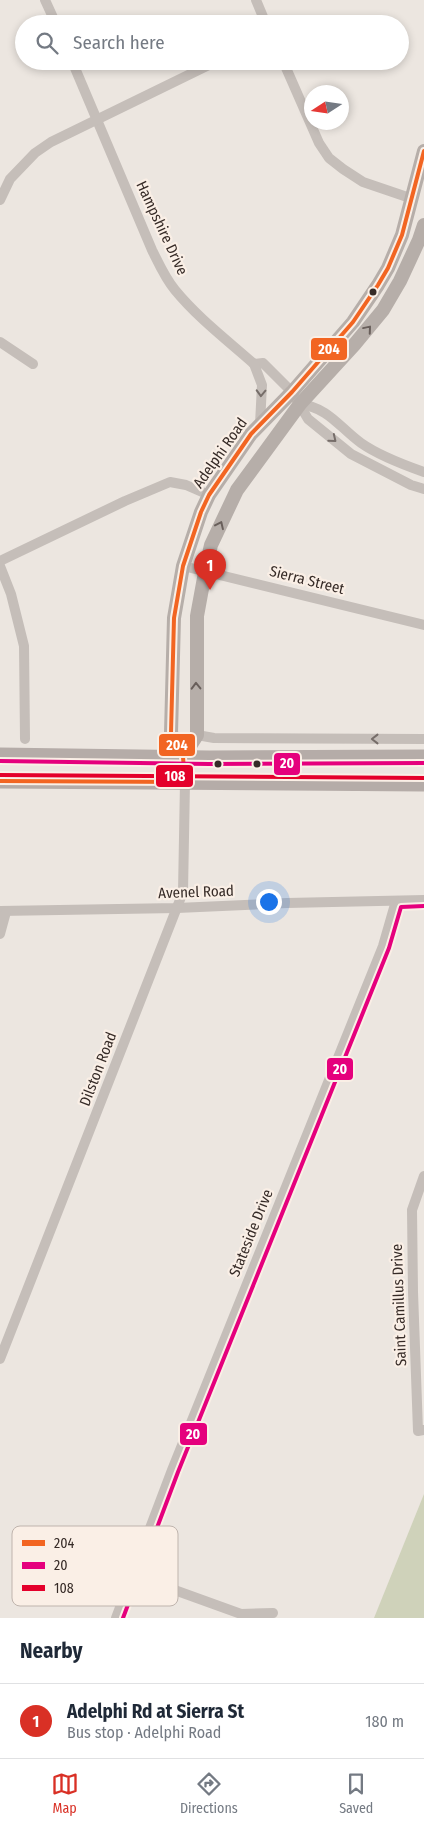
<!DOCTYPE html>
<meta charset="utf-8">
<style>
:root{--surface:#fff;--page:#f6f6f7;--text:#1f2937;--muted:#747a83;--line:#e0e1e3;--accent:#d93025}
body{margin:0;font-family:"Fira Sans Condensed",sans-serif;background:var(--page);color:var(--text)}
.compass{position:absolute;left:304px;top:85px;width:45px;height:45px;border-radius:50%;background:var(--surface);box-shadow:0 2px 8px #0003;rotate:258deg}
.you{position:absolute;left:268px;top:901px;width:18px;height:18px;margin:-12px;border:4px solid #fff;border-radius:50%;background:#1a73e8;box-shadow:0 0 0 8px #1a73e833}
.badge{display:grid;place-items:center;width:32px;height:32px;border-radius:50%;background:var(--accent);color:#fff;font-size:16px;font-weight:700}
.pin{position:absolute;translate:-50% -41px;filter:drop-shadow(0 1px 2px #0008)}
.pin::after{content:'';position:absolute;top:26px;width:18px;height:15px;background:inherit;clip-path:polygon(0 0,100% 0,50% 100%)}
.list{margin:0;padding:0;list-style:none}
h2{display:flex;justify-content:space-between;align-items:center;height:65px;margin:0;padding:0 20px;font-size:21px}
h2 small{font-size:16px;font-weight:400;color:var(--muted)}
.list li{display:grid;grid-template-columns:32px 1fr auto;gap:15px;align-items:center;box-sizing:border-box;height:75px;padding:0 20px;border-top:1px solid var(--line)}
.list b{display:block;font-size:19px;white-space:nowrap}
.list p{margin:0;font-size:16px;white-space:nowrap;color:var(--muted)}
.list em{font-size:16px;font-style:normal;color:var(--muted)}
.icon{flex:none;width:28px;height:28px;fill:none;stroke:currentColor;stroke-width:2;stroke-linecap:round;stroke-linejoin:round}
.map{position:relative;flex:none;width:424px;height:1618px;overflow:hidden}
.search{position:absolute;background:var(--surface);box-shadow:0 2px 8px #0003;left:15px;right:15px;top:15px;height:55px;display:flex;align-items:center;gap:12px;box-sizing:border-box;padding:0 18px;border-radius:28px;color:var(--muted);font-size:19px}
.sheet{height:140px;background:var(--surface)}
nav{display:flex;justify-content:space-around;align-items:center;box-sizing:border-box;height:70px;border-top:1px solid var(--line);background:var(--surface);font-size:14px;color:var(--muted)}
nav a{display:grid;justify-items:center;gap:2px}
nav .on{color:var(--accent)}
.map>svg:first-child{display:block}
.green{fill:#cfd2ba}
.lines{fill:none;stroke-linecap:round;stroke-linejoin:round}
.street{stroke:#c5beb9;stroke-width:10}
.secondary{stroke:#b6aea9;stroke-width:14}
.primary{stroke:#b5aca8;stroke-width:15}
.bus-1-casing{stroke:#faefe6;stroke-width:8}
.bus-2-casing{stroke:#faefe6;stroke-width:8}
.bus-3-casing{stroke:#faefe6;stroke-width:8}
.bus-1{stroke:#f26522;stroke-width:4}
.bus-2{stroke:#e5007d;stroke-width:4}
.bus-3{stroke:#e4002b;stroke-width:4}
.oneway{stroke:#695f5b}
.oneway2{stroke:#766d69}
.bus-dot{fill:#362b27;stroke:#faefe6;stroke-width:2}
.labels{text-anchor:middle;dominant-baseline:central;stroke-width:4.5;stroke-linejoin:round;paint-order:stroke}
.street-label{font-size:15px;fill:#362b27;stroke:#faefe6}
.key{fill:#faefe6;stroke:#bfb4ad;stroke-width:1}
.key-label{font-size:14px;fill:#362b27}
.line-badge{stroke:#faefe6;stroke-width:2}
.badge-label{font-size:14px;text-anchor:middle;font-weight:bold;fill:#fff}
</style>
<div class="map">
<svg width="424" height="1618" viewBox="0 0 424 1618">
<rect width="100%" height="100%" fill="#ece6e0"/>
<path class="green" d="M 424,1494 L 424,1618 L 374,1618 Z"/>
<g class="lines">
<g class="street">
<path d="M 45,0 L 56,24"/>
<path d="M 256,0 L 266,24"/>
<path d="M 72,61 L 152,250 C 159,264 165,278 175,290 C 198,318 227,340 254,364 L 263,363 L 292,392 L 308,419 L 351,454 L 411,485 L 424,489"/>
<path d="M 283,61 L 319,143 L 329,158 L 343,169 L 363,182 L 413,199"/>
<path d="M 0,200 L 10,179 L 35,153 L 51,142 L 217,61"/>
<path d="M 0,342 L 33,364"/>
<path d="M 254,364 L 262,385 L 260,424"/>
<path d="M 300,404 C 329,408 339,427 361,443 C 378,455 404,465 424,472"/>
<path d="M 0,561 L 125,501 L 170,482 L 186,485 L 209,495"/>
<path d="M 0,566 L 11,594 L 24,646 L 25,739"/>
<path d="M 183,566 L 424,625"/>
<path d="M 197,735 L 214,738 L 424,739"/>
<path d="M 0,911 L 177,908 L 287,903 L 424,900"/>
<path d="M 0,934 L 6,912"/>
<path d="M 424,1176 L 412,1210 L 413,1292 L 418,1431 L 424,1430"/>
<path d="M 0,1359 L 183,892 L 185,782"/>
<path d="M 133,1575 L 241,1614 L 273,1613"/>
<path d="M 116,1618 L 172,1470 L 383,946 L 396,901"/>
</g>
<g class="secondary">
<path d="M 183,757 L 197,735 L 197,616 L 206,567 L 211,545 L 220,526 L 237,490 L 300,404 L 354,345 L 383,310 L 400,281 L 419,240 L 424,225"/>
<path d="M 185,782 L 183,757 L 171,733 L 174,618 L 183,566 L 201,512 L 209,495 L 251,434 L 292,392 L 353,322 L 378,285 L 388,268 L 402,235 L 424,151"/>
</g>
<g class="primary">
<path d="M 0,755 L 209,758 L 424,757"/>
<path d="M 0,781 L 424,784"/>
</g>
<defs>
<path id="bus-1" d="M 0,781 L 185,782 L 183,757 L 171,733 L 174,618 L 183,566 L 201,512 L 209,495 L 251,434 L 292,392 L 353,322 L 378,285 L 388,268 L 402,235 L 424,151"/>
<g id="bus-2">
<path d="M 0,761 L 209,764 L 424,763"/>
<path d="M 123,1618 L 178,1472 L 389,948 L 401,907 L 424,906"/>
</g>
<path id="bus-3" d="M 0,775 L 424,778"/>
</defs>
<use href="#bus-1" class="bus-1-casing"/>
<use href="#bus-2" class="bus-2-casing"/>
<use href="#bus-3" class="bus-3-casing"/>
<use href="#bus-1" class="bus-1"/>
<use href="#bus-2" class="bus-2"/>
<use href="#bus-3" class="bus-3"/>
</g>
<defs><path id="oneway-chevron" d="M-2-3.5L2.5 0L-2 3.5" fill="none" stroke-width="1.6" stroke-linecap="round" stroke-linejoin="round" transform="scale(1.25)"/></defs>
<g class="oneway">
<use href="#oneway-chevron" transform="translate(368 329) rotate(-50)"/>
<use href="#oneway-chevron" transform="translate(220 525) rotate(-65)"/>
<use href="#oneway-chevron" transform="translate(196 686) rotate(-91)"/>
</g>
<g class="oneway2">
<use href="#oneway-chevron" transform="translate(261 393) rotate(92)"/>
<use href="#oneway-chevron" transform="translate(333 439) rotate(39)"/>
<use href="#oneway-chevron" transform="translate(375 739) rotate(-180)"/>
</g>
<g class="bus-dot">
<circle cx="373" cy="292" r="4.5"/>
<circle cx="218" cy="764" r="4.5"/>
<circle cx="257" cy="764" r="4.5"/>
</g>
<g class="labels">
<g class="street-label">
<text transform="translate(162 228) rotate(65)">Hampshire Drive</text>
<text transform="translate(220 453) rotate(-55)">Adelphi Road</text>
<text transform="translate(307 580) rotate(14)">Sierra Street</text>
<text transform="translate(196 892) rotate(-2)">Avenel Road</text>
<text transform="translate(98 1069) rotate(-69)">Dilston Road</text>
<text transform="translate(251 1233) rotate(-68)">Stateside Drive</text>
<text transform="translate(399 1305) rotate(-92)">Saint Camillus Drive</text>
</g>
</g>
<rect x="12" y="1526" width="166" height="80" rx="8" class="key"/>
<rect x="22" y="1540" width="23" height="6" fill="#f26522"/>
<rect x="22" y="1562" width="23" height="7" fill="#e5007d"/>
<rect x="22" y="1585" width="23" height="6" fill="#e4002b"/>
<g class="key-label">
<text x="54" y="1548">204</text>
<text x="54" y="1570">20</text>
<text x="54" y="1593">108</text>
</g>
<g class="line-badge">
<rect x="310" y="337" width="38" height="24" rx="5" fill="#f26522"/>
<rect x="158" y="733" width="38" height="24" rx="5" fill="#f26522"/>
<rect x="273" y="752" width="28" height="24" rx="5" fill="#e5007d"/>
<rect x="155" y="764" width="39" height="24" rx="5" fill="#e4002b"/>
<rect x="326" y="1057" width="28" height="24" rx="5" fill="#e5007d"/>
<rect x="179" y="1422" width="29" height="24" rx="5" fill="#e5007d"/>
</g>
<g class="badge-label">
<text x="329" y="354">204</text>
<text x="177" y="750">204</text>
<text x="287" y="768">20</text>
<text x="175" y="781">108</text>
<text x="340" y="1074">20</text>
<text x="193" y="1439">20</text>
</g>
</svg>
<svg class="compass" viewBox="-18 -18 36 36"><path d="M0-13l5 13h-10z" fill="#e53935"/><path d="M0 13l5-13h-10z" fill="#747a83"/></svg>
<div class="you"></div>
<div class="pin badge" style="left:210px;top:590px">1</div>
<div class="search"><svg class="icon" aria-label="search" viewBox="0 0 24 24"><circle cx="10" cy="10" r="6"/><path d="M15 15l6 6"/></svg>Search here</div>
</div>
<section class="sheet">
<h2>Nearby<small></small></h2>
<ul class="list">
<li><span class="badge">1</span><div><b>Adelphi Rd at Sierra St</b><p>Bus stop · Adelphi Road</p></div><em>180 m</em></li>
</ul>
</section>
<nav>
<a class="on"><svg class="icon" aria-label="map" viewBox="0 0 24 24"><path d="M3 6l6-2 6 2 6-2v14l-6 2-6-2-6 2zM9 4v14M15 6v14"/></svg>Map</a>
<a><svg class="icon" aria-label="directions" viewBox="0 0 24 24"><path d="M12 3l9 9-9 9-9-9zM9 14v-3h6M13 9l2 2-2 2"/></svg>Directions</a>
<a><svg class="icon" aria-label="saved" viewBox="0 0 24 24"><path d="M7 4h10v16l-5-4-5 4z"/></svg>Saved</a>
</nav>
